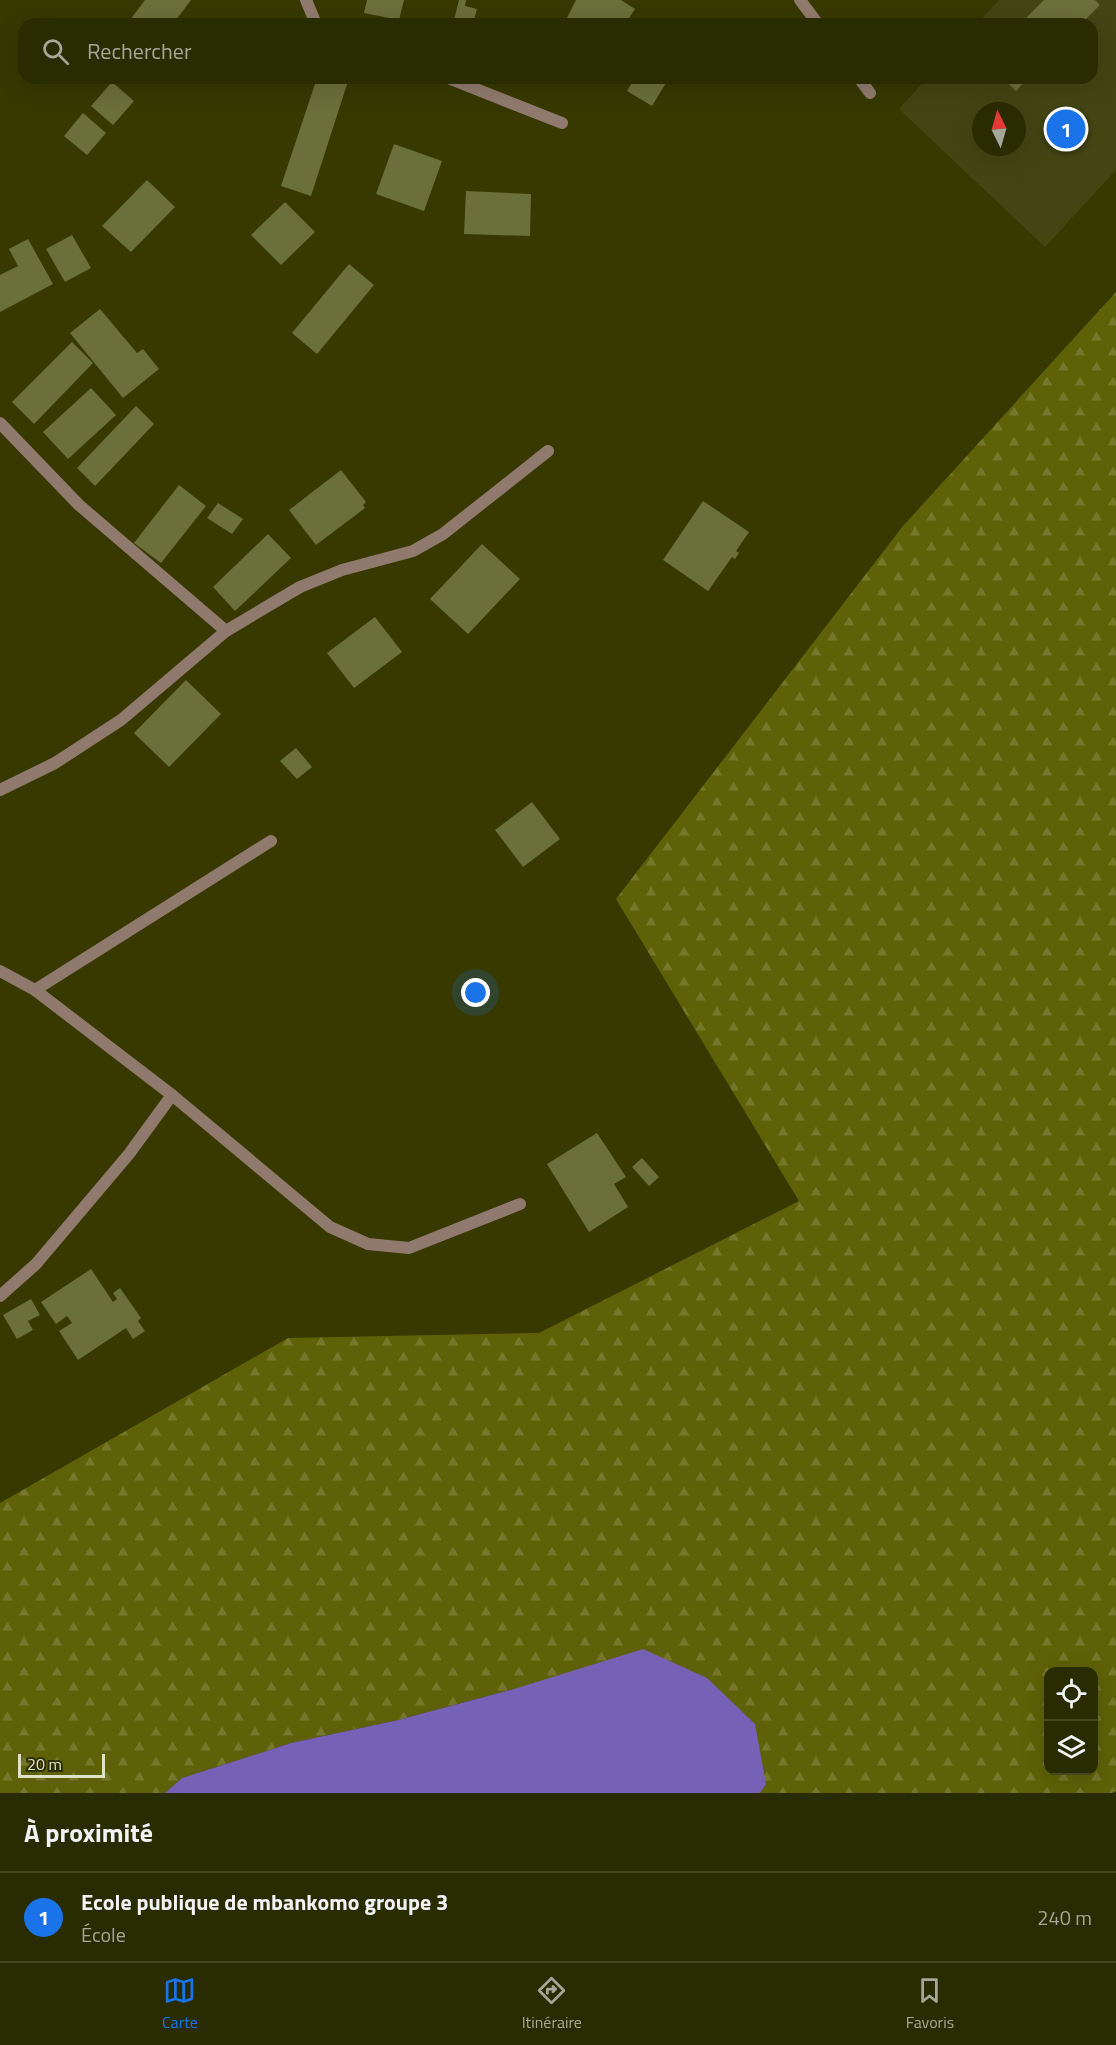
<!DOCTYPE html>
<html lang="fr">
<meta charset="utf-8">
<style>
:root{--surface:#292b00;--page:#31330a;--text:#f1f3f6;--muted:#a5a799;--line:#454722;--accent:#1a73e8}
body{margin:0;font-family:"Titillium Web",sans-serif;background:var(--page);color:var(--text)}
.controls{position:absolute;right:18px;bottom:18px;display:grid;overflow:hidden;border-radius:12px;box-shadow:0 6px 24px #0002}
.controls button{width:54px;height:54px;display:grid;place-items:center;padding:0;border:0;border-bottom:2px solid var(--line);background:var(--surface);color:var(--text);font:30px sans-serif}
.compass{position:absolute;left:972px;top:102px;width:54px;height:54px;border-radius:50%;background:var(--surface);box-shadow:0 6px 24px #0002;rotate:355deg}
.scale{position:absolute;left:18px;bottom:15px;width:87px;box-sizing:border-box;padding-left:6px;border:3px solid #dfe2c5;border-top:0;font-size:16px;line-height:21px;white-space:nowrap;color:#dfe2c5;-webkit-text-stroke:4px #2c2e03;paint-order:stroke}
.you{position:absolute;left:476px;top:993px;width:21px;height:21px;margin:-15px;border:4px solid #fff;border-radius:50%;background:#1a73e8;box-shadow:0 0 0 9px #1a73e833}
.badge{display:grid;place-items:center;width:39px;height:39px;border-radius:50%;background:var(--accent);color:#fff;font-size:20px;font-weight:700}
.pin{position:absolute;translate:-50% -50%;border:3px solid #fff;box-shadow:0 2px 6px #0006}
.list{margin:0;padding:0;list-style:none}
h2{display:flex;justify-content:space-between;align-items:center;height:78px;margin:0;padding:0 24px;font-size:26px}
h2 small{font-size:20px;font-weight:400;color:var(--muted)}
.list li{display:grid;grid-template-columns:39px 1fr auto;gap:18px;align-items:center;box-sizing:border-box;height:90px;padding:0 24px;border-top:2px solid var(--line)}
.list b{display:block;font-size:22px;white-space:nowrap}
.list p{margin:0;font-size:20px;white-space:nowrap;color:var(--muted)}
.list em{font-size:20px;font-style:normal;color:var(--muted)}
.icon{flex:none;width:33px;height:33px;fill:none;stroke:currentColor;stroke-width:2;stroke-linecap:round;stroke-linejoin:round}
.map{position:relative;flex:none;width:1116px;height:1793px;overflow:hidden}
.search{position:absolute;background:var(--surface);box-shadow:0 6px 24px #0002;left:18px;right:18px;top:18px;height:66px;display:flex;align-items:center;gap:15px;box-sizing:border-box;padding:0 21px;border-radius:18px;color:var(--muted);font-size:22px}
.sheet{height:168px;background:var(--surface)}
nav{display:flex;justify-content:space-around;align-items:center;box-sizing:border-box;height:84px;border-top:2px solid var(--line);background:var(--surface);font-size:16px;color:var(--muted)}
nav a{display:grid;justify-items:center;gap:3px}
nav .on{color:var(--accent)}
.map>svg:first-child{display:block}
.built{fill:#434513;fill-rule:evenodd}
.forest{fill:url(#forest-firs);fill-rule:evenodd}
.water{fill:#7562b6}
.building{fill:#6b6f39}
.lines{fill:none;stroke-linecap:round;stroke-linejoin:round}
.street{stroke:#907a6d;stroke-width:12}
</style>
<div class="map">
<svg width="1116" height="1793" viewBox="0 0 1116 1793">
<defs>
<pattern id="forest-firs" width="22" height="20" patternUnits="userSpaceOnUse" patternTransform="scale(1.5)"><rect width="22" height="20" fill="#5e6107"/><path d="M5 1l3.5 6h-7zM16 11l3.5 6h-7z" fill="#75772a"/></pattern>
</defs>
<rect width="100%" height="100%" fill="#373900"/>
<path class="built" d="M 999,0 L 1116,0 L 1116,170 L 1045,247 L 899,109 L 927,78 L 1092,78 L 1092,24 L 977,24 ZM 981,111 L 1017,111 L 1017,147 L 981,147 Z"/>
<path class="forest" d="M 1116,292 L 1116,1791 L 1112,1793 L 760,1793 L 765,1784 L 514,1689 L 398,1720 L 291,1743 L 182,1778 L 165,1793 L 0,1793 L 0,1503 L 288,1338 L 539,1333 L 799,1201 L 616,899 L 903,526 ZM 1048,1672 L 1094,1672 L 1094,1770 L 1048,1770 Z"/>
<path class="water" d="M 643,1649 L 707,1678 L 755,1724 L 766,1784 L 760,1793 L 165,1793 L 182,1778 L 291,1743 L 398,1720 L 514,1689 Z"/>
<g class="building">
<path d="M 145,0 L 191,0 L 173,24 L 127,24 Z"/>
<path d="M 367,0 L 404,0 L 399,20 L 364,13 Z"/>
<path d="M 459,0 L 466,0 L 465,6 L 477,9 L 473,24 L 453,24 Z"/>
<path d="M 576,0 L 621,0 L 635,9 L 625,24 L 564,24 Z"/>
<path d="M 1044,0 L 1095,0 L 1100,5 L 1081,24 L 1020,24 Z"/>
<path d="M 317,78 L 349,78 L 311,196 L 281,186 Z"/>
<path d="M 635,78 L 669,78 L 652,106 L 627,91 Z"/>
<path d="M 1003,78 L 1028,78 L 1016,91 Z"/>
<path d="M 112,82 L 134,101 L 113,125 L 91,106 Z"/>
<path d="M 83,113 L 106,133 L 87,155 L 64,136 Z"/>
<path d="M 394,144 L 442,161 L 424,211 L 376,194 Z"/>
<path d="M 147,180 L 175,207 L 131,252 L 102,226 Z"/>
<path d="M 466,191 L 531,194 L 530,236 L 464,234 Z"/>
<path d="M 285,202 L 315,232 L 281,265 L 251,235 Z"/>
<path d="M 72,235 L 91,268 L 65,282 L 46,249 Z"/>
<path d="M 28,239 L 53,284 L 0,312 L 0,275 L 18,266 L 9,249 Z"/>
<path d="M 349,264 L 374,285 L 317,354 L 292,333 Z"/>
<path d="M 100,309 L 137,353 L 143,349 L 159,369 L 123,398 L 70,333 Z"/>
<path d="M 72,342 L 93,363 L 34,424 L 12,402 Z"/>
<path d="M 91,388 L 116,415 L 68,459 L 43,432 Z"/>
<path d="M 136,406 L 154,424 L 95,486 L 77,468 Z"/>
<path d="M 341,470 L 366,502 L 363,505 L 365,508 L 316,545 L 289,510 Z"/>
<path d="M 179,485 L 206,506 L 161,563 L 134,543 Z"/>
<path d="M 703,501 L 749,532 L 736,551 L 739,553 L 735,559 L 732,557 L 708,591 L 663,560 Z"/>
<path d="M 218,503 L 243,519 L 232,534 L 207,518 Z"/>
<path d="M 268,534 L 291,558 L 235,611 L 213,587 Z"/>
<path d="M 482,544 L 520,579 L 468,634 L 430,599 Z"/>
<path d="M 375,617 L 402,652 L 354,688 L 327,653 Z"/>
<path d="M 186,680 L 221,714 L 169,767 L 134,733 Z"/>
<path d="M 296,748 L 312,767 L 297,779 L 280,761 Z"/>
<path d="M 532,802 L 560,839 L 523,867 L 495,830 Z"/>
<path d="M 597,1133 L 626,1177 L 614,1184 L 628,1207 L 589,1232 L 547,1164 Z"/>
<path d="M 642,1158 L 659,1177 L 649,1186 L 632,1167 Z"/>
<path d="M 91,1269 L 113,1302 L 117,1299 L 113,1293 L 120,1288 L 141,1318 L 138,1321 L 145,1331 L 133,1339 L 126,1328 L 78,1360 L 59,1331 L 72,1323 L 67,1316 L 56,1324 L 41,1302 Z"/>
<path d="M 31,1299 L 40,1315 L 28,1321 L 33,1330 L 17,1339 L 3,1315 Z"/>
</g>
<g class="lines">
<g class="street">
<path d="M 306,0 L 316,24"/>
<path d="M 800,0 L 818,24"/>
<path d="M 448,78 L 562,123"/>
<path d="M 859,78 L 870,93"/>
<path d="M 0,423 L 79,505 L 226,631"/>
<path d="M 0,790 L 55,763 L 121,720 L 226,631 L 300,587 L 342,570 L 413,551 L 443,534 L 548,451"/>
<path d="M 0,971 L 35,990 L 172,1095 L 330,1227 L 368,1244 L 409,1248 L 520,1204"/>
<path d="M 35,990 L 271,841"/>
<path d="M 0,1296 L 36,1264 L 129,1154 L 172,1095"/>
</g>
</g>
</svg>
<div class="controls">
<button><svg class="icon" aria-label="locate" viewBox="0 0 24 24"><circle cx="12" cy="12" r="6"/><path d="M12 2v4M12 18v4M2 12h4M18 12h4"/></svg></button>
<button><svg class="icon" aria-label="layers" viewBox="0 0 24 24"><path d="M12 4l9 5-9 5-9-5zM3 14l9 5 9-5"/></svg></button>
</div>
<svg class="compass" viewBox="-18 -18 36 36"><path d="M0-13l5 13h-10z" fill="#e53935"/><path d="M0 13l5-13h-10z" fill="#a5a799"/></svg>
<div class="scale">20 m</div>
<div class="you"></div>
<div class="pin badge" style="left:1066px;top:129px">1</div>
<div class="search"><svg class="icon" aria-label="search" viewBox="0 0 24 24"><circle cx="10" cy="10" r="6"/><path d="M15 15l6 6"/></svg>Rechercher</div>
</div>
<section class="sheet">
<h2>À proximité<small></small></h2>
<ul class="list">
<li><span class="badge">1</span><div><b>Ecole publique de mbankomo groupe 3</b><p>École</p></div><em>240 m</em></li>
</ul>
</section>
<nav>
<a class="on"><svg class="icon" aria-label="map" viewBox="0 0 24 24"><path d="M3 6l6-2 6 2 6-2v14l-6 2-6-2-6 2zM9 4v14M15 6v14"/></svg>Carte</a>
<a><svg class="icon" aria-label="directions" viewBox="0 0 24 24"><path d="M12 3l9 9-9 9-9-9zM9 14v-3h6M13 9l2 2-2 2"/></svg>Itinéraire</a>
<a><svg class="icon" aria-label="saved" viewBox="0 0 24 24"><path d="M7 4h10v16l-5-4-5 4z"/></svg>Favoris</a>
</nav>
